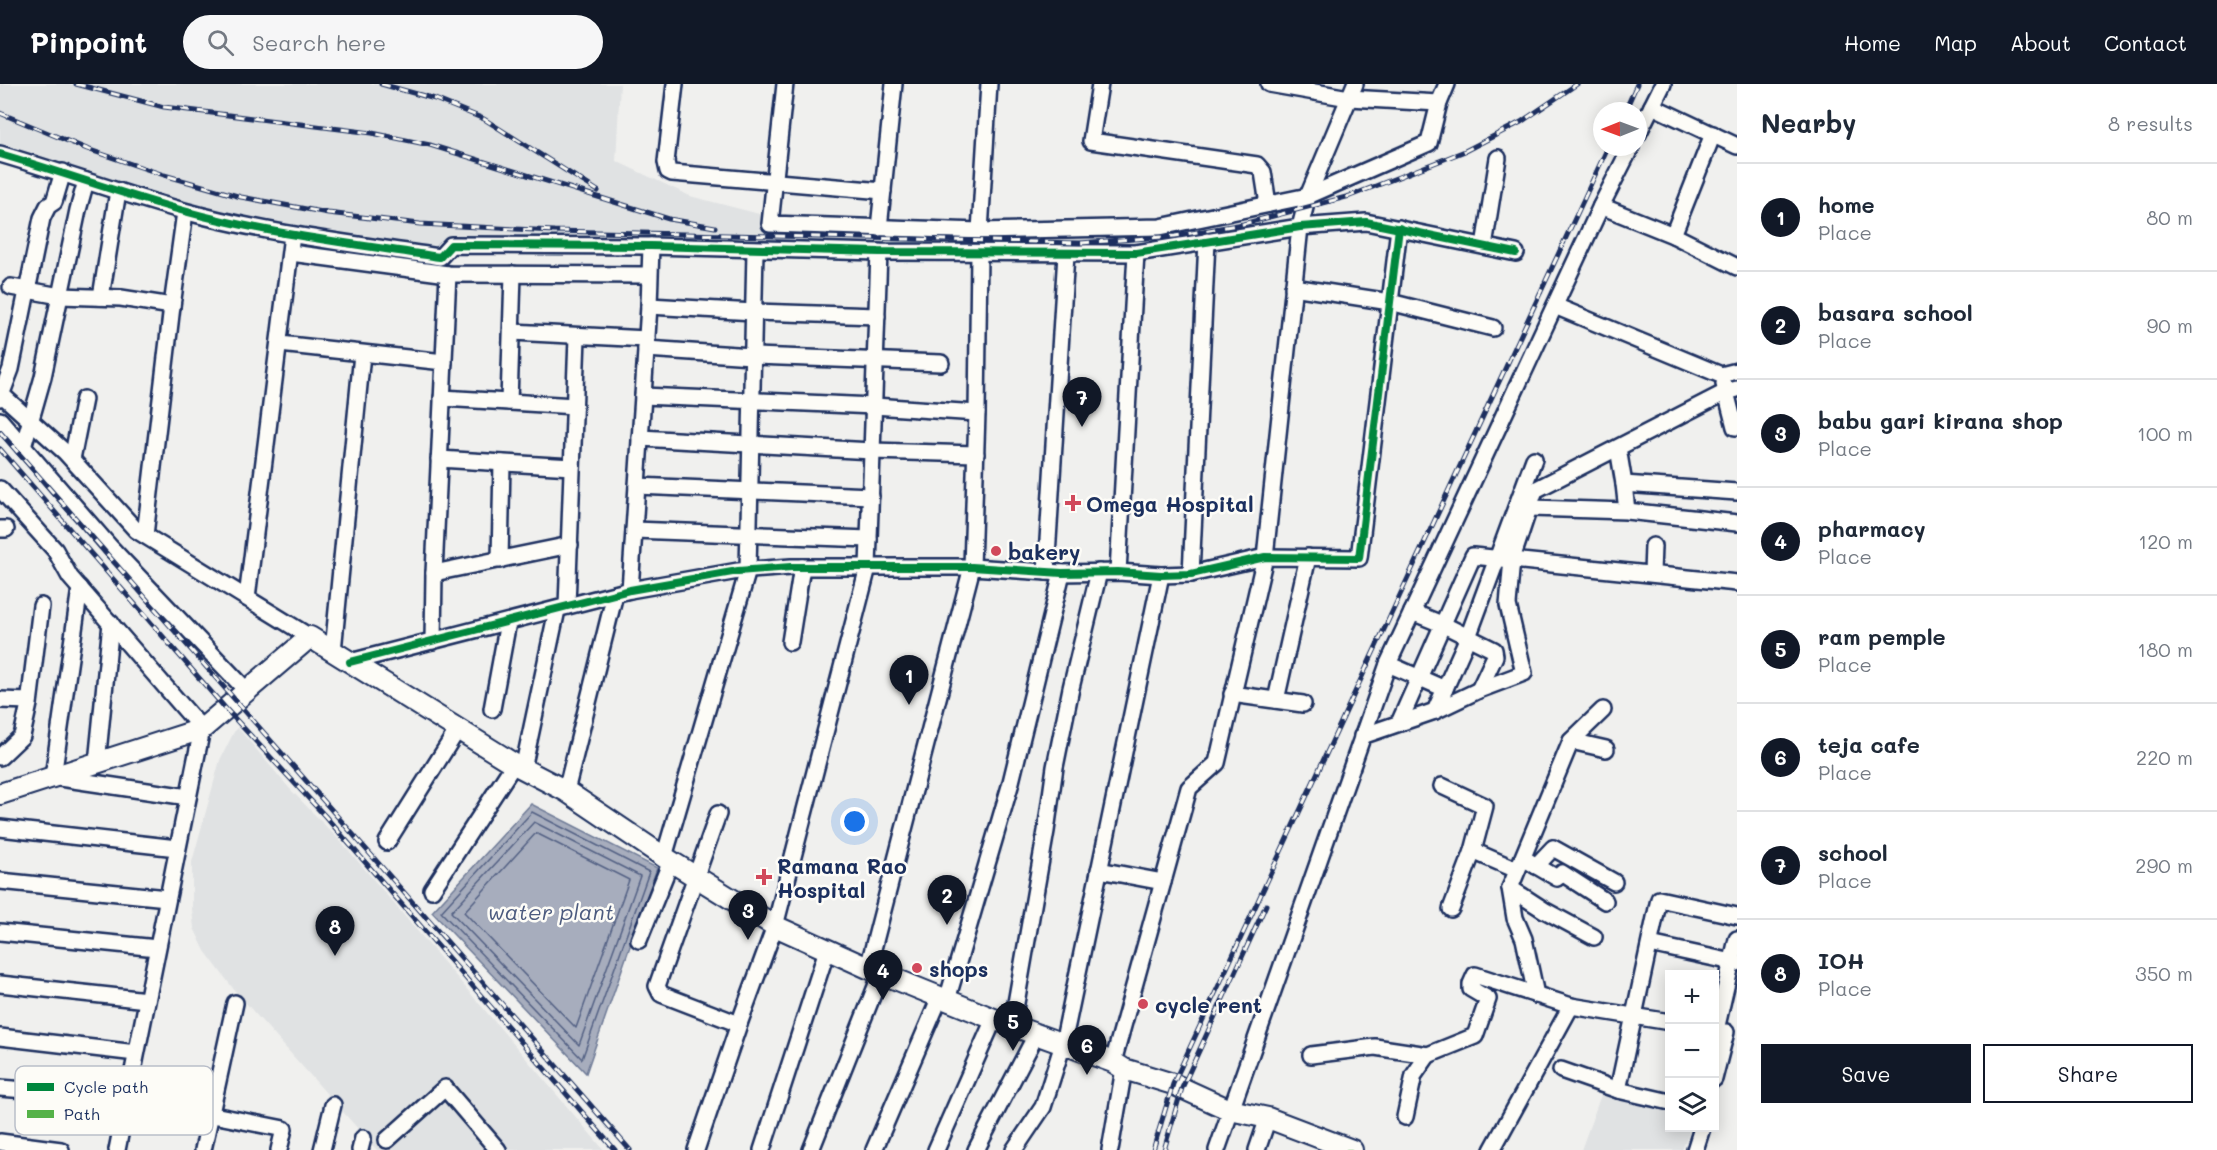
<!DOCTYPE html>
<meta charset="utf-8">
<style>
:root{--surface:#fff;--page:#f6f6f7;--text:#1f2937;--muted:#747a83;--line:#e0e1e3;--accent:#111827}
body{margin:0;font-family:Mali,sans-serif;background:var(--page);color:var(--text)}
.controls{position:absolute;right:18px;bottom:18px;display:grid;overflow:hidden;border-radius:0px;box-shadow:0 3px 15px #0003}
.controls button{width:54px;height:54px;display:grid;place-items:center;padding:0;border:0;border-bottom:2px solid var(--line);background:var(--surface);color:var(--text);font:30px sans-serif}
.compass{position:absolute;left:1593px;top:18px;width:54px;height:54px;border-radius:50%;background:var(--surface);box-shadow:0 3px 15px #0003;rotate:269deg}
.you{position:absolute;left:855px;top:738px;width:21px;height:21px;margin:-15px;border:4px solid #fff;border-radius:50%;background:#1a73e8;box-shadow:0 0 0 9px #1a73e833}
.badge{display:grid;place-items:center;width:39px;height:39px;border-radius:50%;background:var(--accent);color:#fff;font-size:20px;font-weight:700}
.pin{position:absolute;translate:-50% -50px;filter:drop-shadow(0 2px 3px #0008)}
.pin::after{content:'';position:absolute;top:32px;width:21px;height:18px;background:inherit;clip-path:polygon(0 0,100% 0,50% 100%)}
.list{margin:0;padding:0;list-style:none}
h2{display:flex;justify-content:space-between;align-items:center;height:78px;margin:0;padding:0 24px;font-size:26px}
h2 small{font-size:20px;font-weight:400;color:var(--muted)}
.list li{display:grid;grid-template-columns:39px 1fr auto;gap:18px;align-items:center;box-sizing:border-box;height:108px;padding:0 24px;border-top:2px solid var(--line)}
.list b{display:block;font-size:22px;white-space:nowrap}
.list p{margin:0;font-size:20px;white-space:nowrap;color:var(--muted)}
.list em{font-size:20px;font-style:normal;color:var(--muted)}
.actions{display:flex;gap:12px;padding:18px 24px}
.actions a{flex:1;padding:14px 0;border:2px solid var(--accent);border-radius:0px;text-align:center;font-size:21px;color:var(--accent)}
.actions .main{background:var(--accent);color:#fff}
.icon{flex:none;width:33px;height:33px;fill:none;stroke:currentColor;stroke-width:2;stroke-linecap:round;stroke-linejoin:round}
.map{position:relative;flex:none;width:1737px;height:1066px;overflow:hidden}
header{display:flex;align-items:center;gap:36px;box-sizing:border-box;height:84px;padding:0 30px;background:var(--accent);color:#fff}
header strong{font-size:28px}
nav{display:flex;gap:33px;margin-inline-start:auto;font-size:21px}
.search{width:420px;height:54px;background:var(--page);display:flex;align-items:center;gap:15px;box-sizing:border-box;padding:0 21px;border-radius:33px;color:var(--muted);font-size:22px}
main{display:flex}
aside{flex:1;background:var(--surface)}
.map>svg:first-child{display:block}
.built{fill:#e0e2e3}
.water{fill:#a7adbd;stroke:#6f7b97;stroke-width:1.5}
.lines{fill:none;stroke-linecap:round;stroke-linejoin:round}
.shore{stroke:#536184;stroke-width:1.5}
.minor-casing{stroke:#1b2f5e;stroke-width:20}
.major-casing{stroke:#1b2f5e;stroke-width:24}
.minor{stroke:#fdfcf7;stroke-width:15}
.major{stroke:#fdfcf7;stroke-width:20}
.rail-casing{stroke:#1b2f5e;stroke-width:5}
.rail{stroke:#fdfcf7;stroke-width:3;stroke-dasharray:9;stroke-linecap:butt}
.quiet{stroke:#55b248;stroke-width:6;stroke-dasharray:12 6;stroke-linecap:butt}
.cycleway-casing{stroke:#fdfcf7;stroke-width:11}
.cycleway{stroke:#00873e;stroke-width:8}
.poi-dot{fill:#d1495b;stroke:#fdfcf7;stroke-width:2}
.labels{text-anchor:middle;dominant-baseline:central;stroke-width:5;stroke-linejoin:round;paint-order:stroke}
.poi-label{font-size:21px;font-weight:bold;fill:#1b2f5e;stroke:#fdfcf7;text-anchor:start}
.water-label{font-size:22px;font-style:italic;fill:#4c5b7f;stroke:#fdfcf7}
.key{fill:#fdfcf7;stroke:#b9bec9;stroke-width:1.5}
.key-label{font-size:16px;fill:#1b2f5e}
</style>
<header>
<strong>Pinpoint</strong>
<div class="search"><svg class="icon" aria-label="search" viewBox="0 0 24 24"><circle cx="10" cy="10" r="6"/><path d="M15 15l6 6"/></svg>Search here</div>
<nav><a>Home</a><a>Map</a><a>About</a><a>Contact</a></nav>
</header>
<main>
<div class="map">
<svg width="1737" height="1066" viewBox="0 0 1737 1066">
<rect width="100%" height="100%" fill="#f0f0ee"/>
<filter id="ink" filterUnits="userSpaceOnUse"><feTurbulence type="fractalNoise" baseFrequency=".0167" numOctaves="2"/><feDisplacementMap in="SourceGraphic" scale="12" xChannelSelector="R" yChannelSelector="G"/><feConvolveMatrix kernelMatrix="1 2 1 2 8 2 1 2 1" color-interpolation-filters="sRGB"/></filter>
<g filter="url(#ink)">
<g class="built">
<path d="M 0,0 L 620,0 L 616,77 L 690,112 L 767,132 L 889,146 L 1097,153 L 1096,164 L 450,154 L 447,182 L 296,162 L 155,128 L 0,80 Z"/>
<path d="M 238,644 L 290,705 L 344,761 L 604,1066 L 377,1066 L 235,907 L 205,867 L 194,844 L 192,825 L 192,778 L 220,676 L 234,648 Z"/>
<path d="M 1602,1008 L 1669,1026 L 1670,1044 L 1691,1044 L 1682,1066 L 1581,1066 Z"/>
</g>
<path class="water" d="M 531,720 L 657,784 L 586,989 L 432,828 Z"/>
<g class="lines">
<g class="shore">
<path d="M 532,728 L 649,788 L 582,975 L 441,828 Z"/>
<path d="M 534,738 L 640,792 L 579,961 L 451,828 Z"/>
<path d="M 536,749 L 629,796 L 576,944 L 464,828 Z"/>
</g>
<defs>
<g id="minor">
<path d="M 675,0 L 666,78 L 668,87 L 672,89 L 883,107"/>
<path d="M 785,0 L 770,140 L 980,147 L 1160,143 L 1308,112 L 1429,59 L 1439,19 L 1447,0"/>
<path d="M 1100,0 L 1091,57 L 1257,81 L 1263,88 L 1268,120"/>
<path d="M 1269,0 L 1349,14 L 1439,19"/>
<path d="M 1652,22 L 1737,62"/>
<path d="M 1638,50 L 1663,0"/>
<path d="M 0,70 C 62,88 122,110 184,127 C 267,150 355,160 440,173 L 451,161 L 651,162 L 879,168 L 1136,169 L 1300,143 L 1366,138 L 1516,169"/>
<path d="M 1601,122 L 1673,151 L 1737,183"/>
<path d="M 879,144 L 894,0"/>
<path d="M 980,147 L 989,0"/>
<path d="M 1673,151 L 1713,50"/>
<path d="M 1484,162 L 1498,74"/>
<path d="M 291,169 L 448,190 L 649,191"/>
<path d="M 11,203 L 60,212 L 121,214 L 172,222"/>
<path d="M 1293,203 L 1390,218 L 1493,244"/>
<path d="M 101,213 L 118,107"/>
<path d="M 649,222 L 754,228 L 877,232"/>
<path d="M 1555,222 L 1721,291 L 1737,287"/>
<path d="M 512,248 L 647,255"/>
<path d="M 280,260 L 444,278"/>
<path d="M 646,265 L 752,272 L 941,279"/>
<path d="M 1724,300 L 1735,343 L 1737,343"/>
<path d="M 1,310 L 65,368 L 136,446 L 310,553"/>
<path d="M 643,312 L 874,322 L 977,329"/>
<path d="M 0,314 L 11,285 L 42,134 L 48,122 L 54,118 L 63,88"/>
<path d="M 442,314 L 575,322"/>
<path d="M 509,318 L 513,190"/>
<path d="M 0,336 L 110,463 L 247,607"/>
<path d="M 640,354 L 872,367 L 976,370"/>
<path d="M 23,363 L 43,293 L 78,126 L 86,97"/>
<path d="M 1618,364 L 1624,400"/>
<path d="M 72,375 L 84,315"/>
<path d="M 439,375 L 572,383"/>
<path d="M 637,402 L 871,412"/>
<path d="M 0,405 L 55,466 L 70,493 L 202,645 L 117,1066"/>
<path d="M 1531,424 L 1627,427 L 1737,439"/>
<path d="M 1627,427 L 1624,400 L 1737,408"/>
<path d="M 0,445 L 6,445"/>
<path d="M 634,446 L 869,455"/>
<path d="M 145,451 L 172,222 L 185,128"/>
<path d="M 500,476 L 502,379"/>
<path d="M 1046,488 L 1066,170"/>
<path d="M 1118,488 L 1136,169"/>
<path d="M 434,489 L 570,461"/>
<path d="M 1652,489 L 1653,462"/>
<path d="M 1191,490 L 1207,157"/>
<path d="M 80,504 L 53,693 L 188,713"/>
<path d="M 630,506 L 649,222 L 651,162"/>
<path d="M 247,514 L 292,151"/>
<path d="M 567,522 L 577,253"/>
<path d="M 1412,528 L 1444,541 L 1494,566 L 1495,572 L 1479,606"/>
<path d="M 433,557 L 434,489 L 448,190"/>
<path d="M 790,558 L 802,483"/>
<path d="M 333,567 L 362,270"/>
<path d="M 350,578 L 630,506 L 738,487 L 791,483 L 972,483 L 1062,489 L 1118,488 L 1161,491 L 1191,490 L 1265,473 L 1359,474 L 1399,144"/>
<path d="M 1388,580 L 1445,605"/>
<path d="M 1232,610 L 1303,620"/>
<path d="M 0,616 L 29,617"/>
<path d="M 1276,616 L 1308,473"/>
<path d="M 492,625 L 508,538"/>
<path d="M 1435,627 L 1468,553 L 1534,375"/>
<path d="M 1399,639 L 1473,472 L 1737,499"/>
<path d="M 1362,652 L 1435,627 L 1479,606 L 1524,589 L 1508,521 L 1512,475 L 1535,406 L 1726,308 L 1737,305"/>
<path d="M 1571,657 L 1606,665"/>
<path d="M 0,673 L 22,652 L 29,620 L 41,522"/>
<path d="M 97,679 L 111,539"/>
<path d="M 523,685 L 557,526"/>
<path d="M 1442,702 L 1485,722 L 1473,767 L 1451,825"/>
<path d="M 566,707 L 615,510"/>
<path d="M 718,730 L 657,902 L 661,910 L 739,940"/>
<path d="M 0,744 L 177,764"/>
<path d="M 387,758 L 458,645"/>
<path d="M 1473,767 L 1517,786"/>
<path d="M 664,773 L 748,486 L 755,166"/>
<path d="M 1523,774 L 1557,794 L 1562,789 L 1605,817"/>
<path d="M 1536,782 L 1553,764 L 1614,798"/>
<path d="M 1099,786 L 1163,798"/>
<path d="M 0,797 L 167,814"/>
<path d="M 1510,804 L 1544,826 L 1594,853"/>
<path d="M 432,806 L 514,680"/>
<path d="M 0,848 L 157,864"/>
<path d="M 639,856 L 671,777"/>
<path d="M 1650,860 L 1737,879"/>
<path d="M 868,884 L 972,483 L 977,329 L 979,169"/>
<path d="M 0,900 L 147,916"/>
<path d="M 1536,911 L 1524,855 L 1515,834 L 1510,804 L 1571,657 L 1603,626"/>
<path d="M 947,916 L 1010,702 L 1062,489"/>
<path d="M 1012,942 L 1046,747 L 1055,683 L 1071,604 L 1099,488"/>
<path d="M 1716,946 L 1737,855"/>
<path d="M 0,953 L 136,969"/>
<path d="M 1311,971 L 1375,963 L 1428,971 L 1475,952 L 1488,915 L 1471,905 L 1471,900 L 1475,891 L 1571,922 L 1670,938"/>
<path d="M 1113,978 L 1189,704 L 1217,679 L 1265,473 L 1300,143 L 1308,112 L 1355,0"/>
<path d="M 1561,986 L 1618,1006 L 1670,1018"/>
<path d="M 1714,995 L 1726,948"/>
<path d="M 0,1004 L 127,1014 L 284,1045 L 279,1066"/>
<path d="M 1618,1006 L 1659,815 L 1737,832"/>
<path d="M 1405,1033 L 1414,991 L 1428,971"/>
<path d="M 387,1056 L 445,1004 L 498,1066"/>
<path d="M 0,1058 L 61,1066"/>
<path d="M 203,1066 L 235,919"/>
<path d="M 322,1066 L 333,1021"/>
<path d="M 360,1066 L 363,1054"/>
<path d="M 696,1066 L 739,940 L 775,842 L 868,483 L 879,168"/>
<path d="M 762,1066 L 827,866"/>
<path d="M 811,1066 L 881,890"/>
<path d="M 874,1066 L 940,913"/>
<path d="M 936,1066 L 994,935"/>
<path d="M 976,1066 L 1036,951"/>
<path d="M 1014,1066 L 1043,1023 L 1063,960 L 1161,491"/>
<path d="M 1110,1066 L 1124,985"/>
<path d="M 1217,1066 L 1388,580 L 1601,122 L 1631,63"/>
<path d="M 1257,1066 L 1268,1034"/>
<path d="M 1492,1066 L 1571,922"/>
<path d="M 1695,1066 L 1702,1044"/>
</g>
<path id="major" d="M 0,710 L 202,645 L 310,553 L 514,680 L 566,707 L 664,773 L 775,842 L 868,884 L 994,935 L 1113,978 L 1124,985 L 1173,1000 L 1230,1026 L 1268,1034 L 1352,1066"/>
</defs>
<use href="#minor" class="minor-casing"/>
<use href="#major" class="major-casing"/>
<use href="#minor" class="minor"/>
<use href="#major" class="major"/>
<defs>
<g id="rail">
<path d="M 76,0 L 164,23 L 372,49 L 430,61 L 669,135 L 715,143"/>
<path d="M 381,0 L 435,15 L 484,35 L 598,107"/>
<path d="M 1625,27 L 1637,0"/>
<path d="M 0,29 L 87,65 L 164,91 L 241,113 L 328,129 L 420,140 L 554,147 L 1080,159 L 1175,152 L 1243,140 L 1350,112 L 1465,67 L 1521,38 L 1577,0"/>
<path d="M 0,348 L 630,1066"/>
<path d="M 0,365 L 226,625 L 325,732 L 615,1066"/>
<path d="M 1153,1066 L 1173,1000 L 1608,63"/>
<path d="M 1164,1066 L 1182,1004 L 1266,821"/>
</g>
</defs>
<use href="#rail" class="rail-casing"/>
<use href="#rail" class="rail"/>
<path class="quiet" d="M 1349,1066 L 1349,1065"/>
<defs>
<g id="cycleway">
<path d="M 0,70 C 62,88 122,110 184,127 C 267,150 355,160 440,173 L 451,161 L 651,162 L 879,168 L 1136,169 L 1300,143 L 1366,138 L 1516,169"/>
<path d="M 350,578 L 630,506 L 738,487 L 791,483 L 972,483 L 1062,489 L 1118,488 L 1161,491 L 1191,490 L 1265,473 L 1359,474 L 1399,144"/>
</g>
</defs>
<use href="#cycleway" class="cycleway-casing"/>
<use href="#cycleway" class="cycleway"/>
</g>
</g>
<g class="poi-dot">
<path d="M1070 410h6v6h6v6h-6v6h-6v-6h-6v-6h6z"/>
<circle cx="996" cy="467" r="6"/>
<path d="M761 784h6v6h6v6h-6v6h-6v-6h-6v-6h6z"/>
<circle cx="917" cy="884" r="6"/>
<circle cx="1143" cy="920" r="6"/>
</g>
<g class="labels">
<g class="poi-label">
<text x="1086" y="419">Omega Hospital</text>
<text x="1008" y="467">bakery</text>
<text x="777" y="781">Ramana Rao<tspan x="777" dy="24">Hospital</tspan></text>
<text x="929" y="884">shops</text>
<text x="1155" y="920">cycle rent</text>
</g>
<g class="water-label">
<text x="551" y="827">water plant</text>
</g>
</g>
<rect x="15" y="982" width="198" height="69" rx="9" class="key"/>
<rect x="27" y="999" width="27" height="8" fill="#00873e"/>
<rect x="27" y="1026" width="27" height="8" fill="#55b248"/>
<g class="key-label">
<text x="64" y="1009">Cycle path</text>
<text x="64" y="1036">Path</text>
</g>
</svg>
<div class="controls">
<button>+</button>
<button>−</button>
<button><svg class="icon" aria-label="layers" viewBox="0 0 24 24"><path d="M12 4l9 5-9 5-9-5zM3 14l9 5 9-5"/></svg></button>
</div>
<svg class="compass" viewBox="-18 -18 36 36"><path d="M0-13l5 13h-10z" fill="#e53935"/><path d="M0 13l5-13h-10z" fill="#747a83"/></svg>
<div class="you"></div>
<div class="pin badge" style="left:909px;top:621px">1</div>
<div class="pin badge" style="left:947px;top:841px">2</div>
<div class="pin badge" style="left:748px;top:856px">3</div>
<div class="pin badge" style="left:883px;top:916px">4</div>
<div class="pin badge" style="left:1013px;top:967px">5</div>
<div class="pin badge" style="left:1087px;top:991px">6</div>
<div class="pin badge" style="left:1082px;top:343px">7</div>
<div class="pin badge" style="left:335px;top:872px">8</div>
</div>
<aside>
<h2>Nearby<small>8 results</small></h2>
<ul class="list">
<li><span class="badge">1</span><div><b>home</b><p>Place</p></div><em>80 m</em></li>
<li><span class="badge">2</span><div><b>basara school</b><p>Place</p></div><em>90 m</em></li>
<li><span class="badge">3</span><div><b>babu gari kirana shop</b><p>Place</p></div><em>100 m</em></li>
<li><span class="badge">4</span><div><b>pharmacy</b><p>Place</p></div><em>120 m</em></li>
<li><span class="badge">5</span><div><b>ram pemple</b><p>Place</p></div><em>180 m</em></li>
<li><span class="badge">6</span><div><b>teja cafe</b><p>Place</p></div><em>220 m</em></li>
<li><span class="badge">7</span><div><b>school</b><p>Place</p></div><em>290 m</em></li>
<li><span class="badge">8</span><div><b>IOH</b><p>Place</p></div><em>350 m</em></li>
</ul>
<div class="actions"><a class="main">Save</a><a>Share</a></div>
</aside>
</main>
